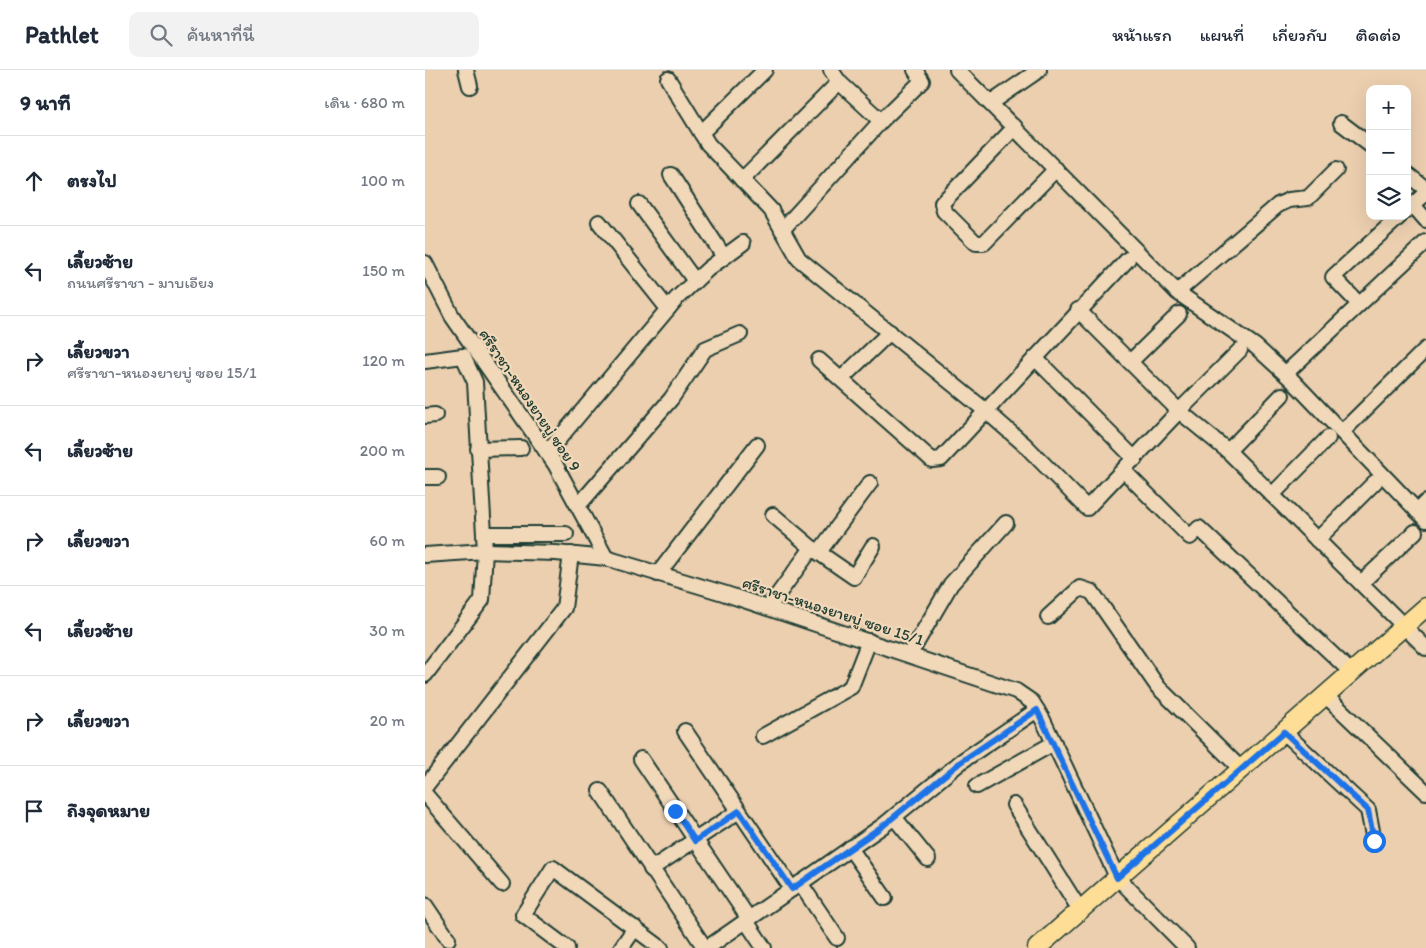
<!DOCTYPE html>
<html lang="th">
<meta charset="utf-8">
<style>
:root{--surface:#fff;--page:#f2f2f3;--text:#1f2937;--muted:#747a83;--line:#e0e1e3}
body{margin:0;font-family:Itim,"Playpen Sans Thai",sans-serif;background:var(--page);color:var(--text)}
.controls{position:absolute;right:15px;top:15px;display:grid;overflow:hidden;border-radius:10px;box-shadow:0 5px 20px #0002}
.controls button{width:45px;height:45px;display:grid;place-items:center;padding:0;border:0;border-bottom:1px solid var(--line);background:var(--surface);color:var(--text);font:25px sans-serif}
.stop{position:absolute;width:15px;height:15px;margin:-11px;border:4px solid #1a73e8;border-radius:50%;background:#fff}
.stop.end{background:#1a73e8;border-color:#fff;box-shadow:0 1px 5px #0008}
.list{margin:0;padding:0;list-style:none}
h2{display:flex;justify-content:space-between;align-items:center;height:65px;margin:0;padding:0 20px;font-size:21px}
h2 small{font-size:16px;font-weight:400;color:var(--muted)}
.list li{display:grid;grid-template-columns:32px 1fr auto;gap:15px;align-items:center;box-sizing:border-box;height:90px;padding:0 20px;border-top:1px solid var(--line)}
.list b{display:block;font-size:19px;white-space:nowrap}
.list p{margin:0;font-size:16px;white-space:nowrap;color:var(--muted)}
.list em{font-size:16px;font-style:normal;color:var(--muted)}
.icon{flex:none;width:28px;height:28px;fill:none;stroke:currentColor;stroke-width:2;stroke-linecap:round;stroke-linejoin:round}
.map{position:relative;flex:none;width:1001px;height:878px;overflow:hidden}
header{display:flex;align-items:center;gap:30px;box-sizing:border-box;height:70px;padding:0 25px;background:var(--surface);border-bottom:1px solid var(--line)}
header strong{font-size:24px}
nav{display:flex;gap:28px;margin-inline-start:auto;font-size:18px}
.search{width:350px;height:45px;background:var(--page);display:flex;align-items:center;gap:12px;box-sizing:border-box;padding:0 18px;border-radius:10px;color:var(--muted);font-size:19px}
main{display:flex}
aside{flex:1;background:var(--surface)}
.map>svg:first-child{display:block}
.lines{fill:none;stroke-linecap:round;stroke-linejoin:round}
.minor-casing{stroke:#1f3d34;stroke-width:18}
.major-casing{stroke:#1f3d34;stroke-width:21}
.minor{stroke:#f1d8b8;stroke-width:14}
.major{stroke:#fedd96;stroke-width:18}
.route{stroke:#1a73e8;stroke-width:6}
.labels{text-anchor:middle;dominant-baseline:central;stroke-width:4.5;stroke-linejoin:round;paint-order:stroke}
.street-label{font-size:16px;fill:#1f3d34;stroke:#f1d8b8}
</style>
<header>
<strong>Pathlet</strong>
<div class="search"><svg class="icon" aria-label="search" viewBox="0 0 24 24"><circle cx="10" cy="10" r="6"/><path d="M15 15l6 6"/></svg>ค้นหาที่นี่</div>
<nav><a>หน้าแรก</a><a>แผนที่</a><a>เกี่ยวกับ</a><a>ติดต่อ</a></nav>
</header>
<main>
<aside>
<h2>9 นาที<small>เดิน · 680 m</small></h2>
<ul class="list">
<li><svg class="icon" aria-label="ahead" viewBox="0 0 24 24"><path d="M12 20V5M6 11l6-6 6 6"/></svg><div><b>ตรงไป</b></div><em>100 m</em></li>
<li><svg class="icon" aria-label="left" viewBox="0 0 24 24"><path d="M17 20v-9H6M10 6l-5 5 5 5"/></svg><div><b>เลี้ยวซ้าย</b><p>ถนนศรีราชา - มาบเอียง</p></div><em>150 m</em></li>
<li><svg class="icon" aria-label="right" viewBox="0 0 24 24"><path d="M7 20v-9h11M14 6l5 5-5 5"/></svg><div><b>เลี้ยวขวา</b><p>ศรีราชา-หนองยายบู่ ซอย 15/1</p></div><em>120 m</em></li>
<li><svg class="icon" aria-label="left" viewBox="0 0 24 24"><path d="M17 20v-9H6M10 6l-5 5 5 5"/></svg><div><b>เลี้ยวซ้าย</b></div><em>200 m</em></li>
<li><svg class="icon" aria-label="right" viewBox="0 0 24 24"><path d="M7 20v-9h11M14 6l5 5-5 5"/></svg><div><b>เลี้ยวขวา</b></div><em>60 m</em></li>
<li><svg class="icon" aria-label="left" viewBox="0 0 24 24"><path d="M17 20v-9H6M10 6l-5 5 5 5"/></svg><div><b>เลี้ยวซ้าย</b></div><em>30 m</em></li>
<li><svg class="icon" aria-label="right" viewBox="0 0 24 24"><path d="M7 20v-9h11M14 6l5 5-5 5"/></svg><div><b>เลี้ยวขวา</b></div><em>20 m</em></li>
<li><svg class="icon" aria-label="arrive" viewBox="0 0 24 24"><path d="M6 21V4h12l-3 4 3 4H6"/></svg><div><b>ถึงจุดหมาย</b></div></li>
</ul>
</aside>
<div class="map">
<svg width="1001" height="878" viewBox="0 0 1001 878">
<rect width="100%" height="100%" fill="#eccfaf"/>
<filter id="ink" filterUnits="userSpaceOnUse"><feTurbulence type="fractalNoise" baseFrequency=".02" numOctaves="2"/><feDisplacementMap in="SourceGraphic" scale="10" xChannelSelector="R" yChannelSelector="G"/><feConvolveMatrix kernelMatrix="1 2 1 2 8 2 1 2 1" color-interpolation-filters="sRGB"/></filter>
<g filter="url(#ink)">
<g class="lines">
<defs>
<g id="minor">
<path d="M 41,0 L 45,16"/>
<path d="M 406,0 L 414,12 L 456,51"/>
<path d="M 532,0 L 752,222 L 830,276 L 866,309 L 1001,450"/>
<path d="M 243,9 L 283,74 L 346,140 L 374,189 L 561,341 L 600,375 L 662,438 L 754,341 L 815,280"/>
<path d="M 566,33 L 614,0"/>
<path d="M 916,53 L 945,75"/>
<path d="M 590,57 L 517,133 L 519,141 L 551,173 L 559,173 L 631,99"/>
<path d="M 276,63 L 340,0"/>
<path d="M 982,104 L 1001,119"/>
<path d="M 246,105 L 299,187"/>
<path d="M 317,110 L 414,12"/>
<path d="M 214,134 L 270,211"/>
<path d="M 988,135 L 1001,150"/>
<path d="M 982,140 L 1001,123"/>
<path d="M 174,152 L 243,239"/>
<path d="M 357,160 L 456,51 L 497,11 L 490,0"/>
<path d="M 0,193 L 27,246 L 130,394 L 181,488"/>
<path d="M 752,222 L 853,135 L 864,130 L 883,128 L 911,100"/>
<path d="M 934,234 L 908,207 L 975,146"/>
<path d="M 653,240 L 754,341 L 803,381 L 1001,578"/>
<path d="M 610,288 L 710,389"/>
<path d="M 394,290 L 507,390 L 516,389 L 703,189"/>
<path d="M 0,291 L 38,286 L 50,312 L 60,481 L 57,530 L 0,605"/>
<path d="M 705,292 L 754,244"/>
<path d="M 861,303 L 1001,172"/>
<path d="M 416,309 L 465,262"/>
<path d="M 0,346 L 10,345"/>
<path d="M 917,362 L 1001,279"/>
<path d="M 53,379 L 96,378"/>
<path d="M 803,381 L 857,325"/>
<path d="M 122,383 L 252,228 L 283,199 L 318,173"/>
<path d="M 699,401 L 765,467 L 774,458 L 926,602"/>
<path d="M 0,407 L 13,407"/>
<path d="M 847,425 L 903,368"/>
<path d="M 153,436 L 246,329 L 280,279 L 315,264"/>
<path d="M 992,441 L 1001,432"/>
<path d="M 348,445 L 387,478 L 429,507 L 448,476"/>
<path d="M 60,464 L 141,464"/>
<path d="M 892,470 L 950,412"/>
<path d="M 394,482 L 445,413"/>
<path d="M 0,485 L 60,481 L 131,483 L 181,488 L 298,523 L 591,621 L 607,632 L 618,650 L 692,807 L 762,878"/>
<path d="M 233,504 L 332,375"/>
<path d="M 936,513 L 990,462"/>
<path d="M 343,538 L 387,478"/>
<path d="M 623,547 L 655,518 L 667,522 L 733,617 L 817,700"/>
<path d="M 485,584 L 526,514 L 581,453"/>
<path d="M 900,625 L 1001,722"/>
<path d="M 260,661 L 367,819"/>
<path d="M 859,662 L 943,740 L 949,771"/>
<path d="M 338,666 L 426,617 L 444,571"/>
<path d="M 216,689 L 324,849"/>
<path d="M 552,716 L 629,673"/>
<path d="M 0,717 L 139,538 L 146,484"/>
<path d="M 175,721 L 280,878"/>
<path d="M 0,724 L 77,814"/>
<path d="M 589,735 L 655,840"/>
<path d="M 469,747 L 503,789"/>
<path d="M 425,778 L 460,828"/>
<path d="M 226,799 L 314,741"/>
<path d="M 375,813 L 412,868"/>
<path d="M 0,835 L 23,869"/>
<path d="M 321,851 L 339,878"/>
<path d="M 142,878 L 98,845 L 128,798 L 236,878"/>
<path d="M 196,878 L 210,858"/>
<path d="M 282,878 L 459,755 L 537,691 L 612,640"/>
</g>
<path id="major" d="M 612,878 L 1001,537"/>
</defs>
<use href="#minor" class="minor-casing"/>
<use href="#major" class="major-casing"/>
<use href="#minor" class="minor"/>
<use href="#major" class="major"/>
</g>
</g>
<g class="lines" filter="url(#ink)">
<path class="route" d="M 250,741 L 270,771 L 314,741 L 367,819 L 459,755 L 537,691 L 612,640 L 692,808 L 859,662 L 943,740 L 949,771"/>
</g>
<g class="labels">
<g class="street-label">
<text transform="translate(105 330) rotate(56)">ศรีราชา-หนองยายบู่ ซอย 9</text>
<text transform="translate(408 541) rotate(18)">ศรีราชา-หนองยายบู่ ซอย 15/1</text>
</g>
</g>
</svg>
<div class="controls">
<button>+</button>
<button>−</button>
<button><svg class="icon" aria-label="layers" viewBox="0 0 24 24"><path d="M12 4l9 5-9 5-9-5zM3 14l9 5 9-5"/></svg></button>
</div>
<div class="stop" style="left:949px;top:771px"></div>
<div class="stop end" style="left:250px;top:741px"></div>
</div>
</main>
